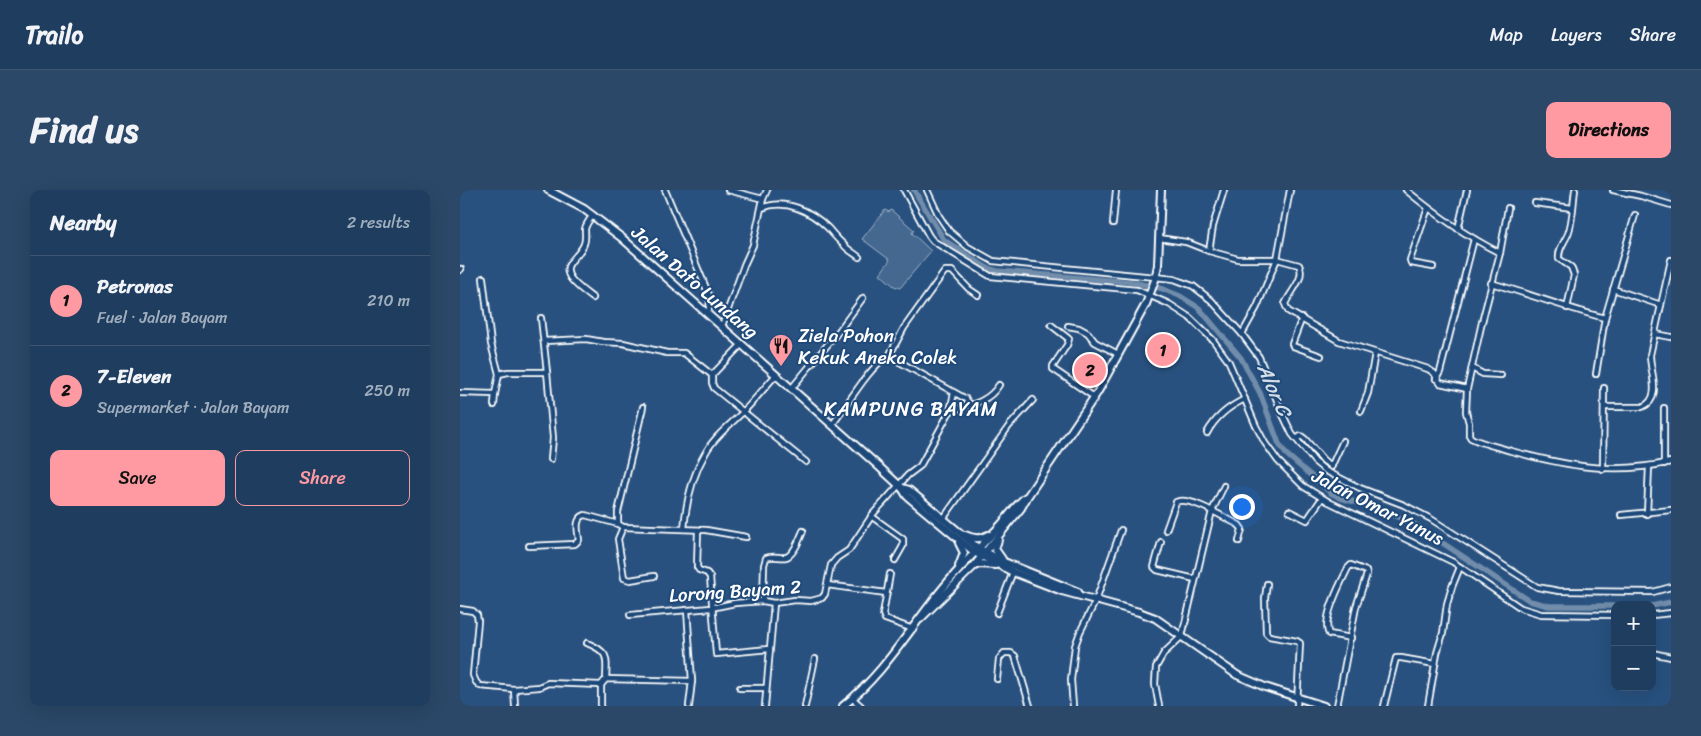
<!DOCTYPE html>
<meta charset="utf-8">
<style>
:root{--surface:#1e3d5f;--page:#2b4868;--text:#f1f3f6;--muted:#a1aebd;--line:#3c5674;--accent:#ff9aa2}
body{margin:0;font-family:Sriracha,sans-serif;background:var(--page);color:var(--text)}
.controls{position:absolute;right:15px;bottom:15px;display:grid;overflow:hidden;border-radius:10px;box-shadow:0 5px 20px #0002}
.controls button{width:45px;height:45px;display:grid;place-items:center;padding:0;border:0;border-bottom:1px solid var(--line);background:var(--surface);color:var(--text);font:25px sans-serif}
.you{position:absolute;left:781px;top:316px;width:18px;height:18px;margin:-12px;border:4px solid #fff;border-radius:50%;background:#1a73e8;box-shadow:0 0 0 8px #1a73e833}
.badge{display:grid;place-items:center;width:32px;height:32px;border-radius:50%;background:var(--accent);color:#111;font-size:16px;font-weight:700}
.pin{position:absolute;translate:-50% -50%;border:2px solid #fff;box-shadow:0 1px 5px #0006}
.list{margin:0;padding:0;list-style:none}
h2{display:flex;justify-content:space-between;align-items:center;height:65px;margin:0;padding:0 20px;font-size:21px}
h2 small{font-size:16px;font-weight:400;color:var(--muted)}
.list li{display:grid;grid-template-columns:32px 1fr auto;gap:15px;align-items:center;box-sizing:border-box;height:90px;padding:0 20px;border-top:1px solid var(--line)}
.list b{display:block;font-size:19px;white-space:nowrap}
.list p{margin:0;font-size:16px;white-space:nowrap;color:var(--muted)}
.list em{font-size:16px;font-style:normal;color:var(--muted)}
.actions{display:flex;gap:10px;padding:15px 20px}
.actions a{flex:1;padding:11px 0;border:1px solid var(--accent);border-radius:10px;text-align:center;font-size:18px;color:var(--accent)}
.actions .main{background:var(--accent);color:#111}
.map{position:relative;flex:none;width:1211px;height:516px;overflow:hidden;border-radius:10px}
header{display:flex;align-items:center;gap:30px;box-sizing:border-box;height:70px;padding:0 25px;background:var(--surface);border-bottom:1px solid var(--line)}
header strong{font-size:24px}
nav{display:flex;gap:28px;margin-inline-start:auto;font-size:18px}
.intro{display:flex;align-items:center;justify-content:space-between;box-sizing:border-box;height:120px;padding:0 30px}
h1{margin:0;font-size:35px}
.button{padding:12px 22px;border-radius:10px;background:var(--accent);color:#111;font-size:18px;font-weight:700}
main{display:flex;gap:30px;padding:0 30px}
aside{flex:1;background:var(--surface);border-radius:10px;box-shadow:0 5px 20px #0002}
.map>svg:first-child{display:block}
.green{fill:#446890;stroke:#a2b4c8}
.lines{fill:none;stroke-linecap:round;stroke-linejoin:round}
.canal{stroke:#718dab;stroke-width:5.5}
.minor-casing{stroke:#fff;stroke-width:8}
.secondary-casing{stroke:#fff;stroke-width:10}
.minor{stroke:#1f4a7a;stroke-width:4.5}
.secondary{stroke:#1f4a7a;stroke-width:6}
.labels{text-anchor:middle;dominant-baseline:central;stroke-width:4;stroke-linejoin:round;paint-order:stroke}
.street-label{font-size:19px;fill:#fff;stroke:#1f4a7a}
.poi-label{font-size:19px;fill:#fff;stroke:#1f4a7a;text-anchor:start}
.water-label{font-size:20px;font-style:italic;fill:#d4dde6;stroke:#1f4a7a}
.neighbourhood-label{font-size:20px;letter-spacing:1px;fill:#fff;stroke:#1f4a7a}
</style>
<header>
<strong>Trailo</strong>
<nav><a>Map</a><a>Layers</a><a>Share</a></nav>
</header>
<div class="intro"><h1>Find us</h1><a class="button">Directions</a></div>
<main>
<aside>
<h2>Nearby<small>2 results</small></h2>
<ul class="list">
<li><span class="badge">1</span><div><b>Petronas</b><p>Fuel · Jalan Bayam</p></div><em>210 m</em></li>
<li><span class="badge">2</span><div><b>7-Eleven</b><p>Supermarket · Jalan Bayam</p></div><em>250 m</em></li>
</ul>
<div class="actions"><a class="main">Save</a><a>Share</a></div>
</aside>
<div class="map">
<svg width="1211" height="516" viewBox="0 0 1211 516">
<rect width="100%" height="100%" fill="#28517f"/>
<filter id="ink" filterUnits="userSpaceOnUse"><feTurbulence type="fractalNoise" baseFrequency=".02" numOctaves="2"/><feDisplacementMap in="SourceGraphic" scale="10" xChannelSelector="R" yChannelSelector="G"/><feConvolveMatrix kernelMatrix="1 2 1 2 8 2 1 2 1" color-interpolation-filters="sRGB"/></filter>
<g filter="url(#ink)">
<path class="green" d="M 425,20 L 429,22 L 431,20 L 454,40 L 452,43 L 471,61 L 440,98 L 434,96 L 420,84 L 430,70 L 402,49 Z"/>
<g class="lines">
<g class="canal">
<path d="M 454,0 L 484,50 L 527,78 L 537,81 L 671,92 L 700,98 L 720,106 L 739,118 L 781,168 L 800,203 L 819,254 L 826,264 L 871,303 L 881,308 L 920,319 L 954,334 L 1070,411 L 1089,416 L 1155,416"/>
<path d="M 1192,416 L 1211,412"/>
</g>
<defs>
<g id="minor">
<path d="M 205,0 L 249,105 L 250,112 L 248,124"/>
<path d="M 268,0 L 303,9"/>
<path d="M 444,0 L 469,46 L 473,51 L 530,86 L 677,100 L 709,114 L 729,127 L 753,150 L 769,172 L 796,236 L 805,253 L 818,271 L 843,296 L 869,312 L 993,372 L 1061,418 L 1081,424 L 1155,425"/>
<path d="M 467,0 L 479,26 L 489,41 L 508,57 L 533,71 L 695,87 L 714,89 L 733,96 L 751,110 L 782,144 L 799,167 L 823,225 L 832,244 L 855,272 L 866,281 L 900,298 L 944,315 L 971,329 L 1077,397 L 1099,401 L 1193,402 L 1211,397"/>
<path d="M 946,0 C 975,24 1006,46 1040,63"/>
<path d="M 1153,0 L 1181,6 L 1211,15"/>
<path d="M 1075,13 L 1112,18"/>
<path d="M 302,18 C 325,8 351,21 368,38 C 373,44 378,50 384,55 C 388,60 394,63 399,67"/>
<path d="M 968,18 L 950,70 L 951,73 L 973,77"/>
<path d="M 1048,18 L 1040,63 L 1022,132 L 1007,199 L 1006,222 L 1009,233 L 1009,245 L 1011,248 C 1023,254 1038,257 1051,261 C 1107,276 1154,285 1211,272"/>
<path d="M 133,25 C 130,29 126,34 125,39 C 125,44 126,49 124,54 C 121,62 114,67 110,73 C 100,86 124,101 133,108"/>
<path d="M 653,33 L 656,0"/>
<path d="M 998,39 L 1007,0"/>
<path d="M 699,48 L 726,52 L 749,61 L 778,69 L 817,69 L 839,75 C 846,88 830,102 825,114 L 828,121 L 879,151 L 968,179 L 974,183 L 980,193 L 1007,199"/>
<path d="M 749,61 L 753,36 L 764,0"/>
<path d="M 0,80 L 1,79"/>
<path d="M 1031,93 C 1069,104 1106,118 1145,128"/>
<path d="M 1153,99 L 1201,115"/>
<path d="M 1107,118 L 1114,85 L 1111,77 L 1099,69 C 1098,59 1104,53 1108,44 C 1113,32 1113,13 1115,0"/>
<path d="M 81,128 L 87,182"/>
<path d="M 842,128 L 832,154 L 833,156 L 861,166"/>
<path d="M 591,135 L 609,149 L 607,155 L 593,176 L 593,179 L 634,207"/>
<path d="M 262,136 L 284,75 L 293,55 L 303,9 L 307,0"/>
<path d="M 608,136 L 619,138 L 628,143 L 635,152 L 658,164"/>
<path d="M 782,144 L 797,117 L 817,69 L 830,0"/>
<path d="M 1195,144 L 1211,147"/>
<path d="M 84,151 L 126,149 L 143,152 L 163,153 L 207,163 L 224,163 L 252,185"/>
<path d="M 429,166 L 444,138 L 485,81 L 492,81 L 509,99 L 518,105"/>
<path d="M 429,166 L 506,209 L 510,215"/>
<path d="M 1012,178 L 1023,184 L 1041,185"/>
<path d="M 39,184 L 48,182 L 87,182 L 93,248 L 91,269"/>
<path d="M 1136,184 L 1145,128 L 1175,25"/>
<path d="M 252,185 L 252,193 L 254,198 L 346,272"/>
<path d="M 252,185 L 282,154"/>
<path d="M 976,189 L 980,182 L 1014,49"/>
<path d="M 331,199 L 378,142 L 403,108"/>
<path d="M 0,203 L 35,204 L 39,184 L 31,154 L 23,88"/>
<path d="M 34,215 L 35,204"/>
<path d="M 1144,217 L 1182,217 C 1203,209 1190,182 1190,165 L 1211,70"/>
<path d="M 490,221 C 509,215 528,213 539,195"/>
<path d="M 901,221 L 908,203 L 915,163"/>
<path d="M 372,235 C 385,219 411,173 429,166"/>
<path d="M 747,243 C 755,228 770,216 785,209"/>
<path d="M 836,249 L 841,246 L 845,249 L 864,271 L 872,276"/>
<path d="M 1204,274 L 1204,218"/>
<path d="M 871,277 L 883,251"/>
<path d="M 1143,279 L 1144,198"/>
<path d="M 829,321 L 847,330 L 862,308"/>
<path d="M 1187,324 L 1189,276"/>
<path d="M 1161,325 L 1211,320"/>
<path d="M 411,326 L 443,349 L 443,356 L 435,370"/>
<path d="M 483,329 L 549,236 L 573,210"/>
<path d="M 158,334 L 158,322 L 183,217"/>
<path d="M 163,337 L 158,349 L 164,388 L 170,390 L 194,386"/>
<path d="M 224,339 C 226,312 232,286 246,262 C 255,246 270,235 283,222 C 294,211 305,197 316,185"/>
<path d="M 238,340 L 237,377 L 239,380 L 247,383 L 250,387 L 256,464 L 309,459"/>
<path d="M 706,340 L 716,312 C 729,305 766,329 779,335 L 782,339 L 779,351"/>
<path d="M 701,352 L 694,377 L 697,380 L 735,389"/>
<path d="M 69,356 L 115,354 L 119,350 C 118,341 114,329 125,325 L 158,334 L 163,337 L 246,340 L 286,347"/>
<path d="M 430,384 L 423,424 L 425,429 L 453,439"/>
<path d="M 807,394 L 805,408 L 806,443 L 809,446 L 837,451 L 840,453 L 837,516"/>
<path d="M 367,395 L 426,403"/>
<path d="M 303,411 L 304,375 L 306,368 C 313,365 319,368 326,367 C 334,365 340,348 343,341"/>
<path d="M 0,419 L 13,421 L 17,425 L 18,431 L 13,485 L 16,492 L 20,496 L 54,499 L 79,497 L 88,493 L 141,495 L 146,489 L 232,491 L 229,516"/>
<path d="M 227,420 L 232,491"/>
<path d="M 537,423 L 553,382"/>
<path d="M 170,425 L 251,418 L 275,413 L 303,411 L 314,413 L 335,410 L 351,411 L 362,408 L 365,404 L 371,375 L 377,368 L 389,360 L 413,324 L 448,285 L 460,276 L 490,221 L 494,203"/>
<path d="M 1192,425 L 1211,423"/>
<path d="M 127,453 C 149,462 147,467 146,489"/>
<path d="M 1192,463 L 1211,467"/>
<path d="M 537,489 L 539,469 L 544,463 L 551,463 L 555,466 L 570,516"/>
<path d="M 141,495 L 141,516"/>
<path d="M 280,498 L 305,498"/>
<path d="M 54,499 L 55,516"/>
<path d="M 393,509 L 401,516"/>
<path d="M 305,516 L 314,413"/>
<path d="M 345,516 L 355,469"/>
<path d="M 613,516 L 611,490 L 615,456 L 620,442 L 636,410 L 661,340"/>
<path d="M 699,516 L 695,494 L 696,477 L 704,463 L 722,446 L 752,321 L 764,296"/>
<path d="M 877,516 L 896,417 L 907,384 L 906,381 L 891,375 L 888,378 C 881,392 861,430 869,444 L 891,448"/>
<path d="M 924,516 L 936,468 L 941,468 L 975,474"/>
<path d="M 968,516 L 977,463 L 983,443 L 987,414 L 992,397 L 1000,377"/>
</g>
<g id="secondary">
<path d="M 88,0 L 124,19 L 162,48 L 415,273 L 442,298 L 447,306 L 514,362 L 553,382 L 602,401 L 679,422 L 695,428 L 777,485 L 805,497 L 864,516"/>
<path d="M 442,298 L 449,300 L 518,358 L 544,372 L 618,402"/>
<path d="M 505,345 C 513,349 520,350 528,345"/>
<path d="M 538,350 L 535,359 L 542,369"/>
<path d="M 499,353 L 504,363 L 499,376"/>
<path d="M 514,376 L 519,374 L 535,375"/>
<path d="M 460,429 L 514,376 L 561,318 L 567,307 L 637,203 L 686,114 L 695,90 L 698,75 L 701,0"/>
<path d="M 383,516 C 420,487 444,448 472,412 C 492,385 515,362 538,338 C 548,328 554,316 566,307"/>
</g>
</defs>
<use href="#minor" class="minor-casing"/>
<use href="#secondary" class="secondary-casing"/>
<use href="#minor" class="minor"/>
<use href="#secondary" class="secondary"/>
</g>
</g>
<defs>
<symbol id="restaurant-pin" viewBox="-11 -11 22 30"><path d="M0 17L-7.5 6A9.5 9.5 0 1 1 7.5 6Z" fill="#ff9aa2" stroke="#1f4a7a"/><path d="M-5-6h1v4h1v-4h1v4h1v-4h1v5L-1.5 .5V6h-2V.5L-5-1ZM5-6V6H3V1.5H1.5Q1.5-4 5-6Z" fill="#111"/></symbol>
</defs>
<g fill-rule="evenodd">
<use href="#restaurant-pin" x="307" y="142" width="28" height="38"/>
</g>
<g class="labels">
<g class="street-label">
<text transform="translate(235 92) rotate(41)">Jalan Dato Lundang</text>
<text transform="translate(918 317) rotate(27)">Jalan Omar Yunus</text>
<text transform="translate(275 401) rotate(-4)">Lorong Bayam 2</text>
</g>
<g class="poi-label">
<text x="338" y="145">Ziela Pohon<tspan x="338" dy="22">Kekuk Aneka Colek</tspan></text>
</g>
<g class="water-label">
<text transform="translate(814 200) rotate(66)">Alor C</text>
</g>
<g class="neighbourhood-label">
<text x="451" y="219">KAMPUNG BAYAM</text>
</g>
</g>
</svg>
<div class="controls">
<button>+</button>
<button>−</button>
</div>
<div class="you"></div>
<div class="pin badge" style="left:703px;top:160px">1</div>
<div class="pin badge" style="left:630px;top:180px">2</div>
</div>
</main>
